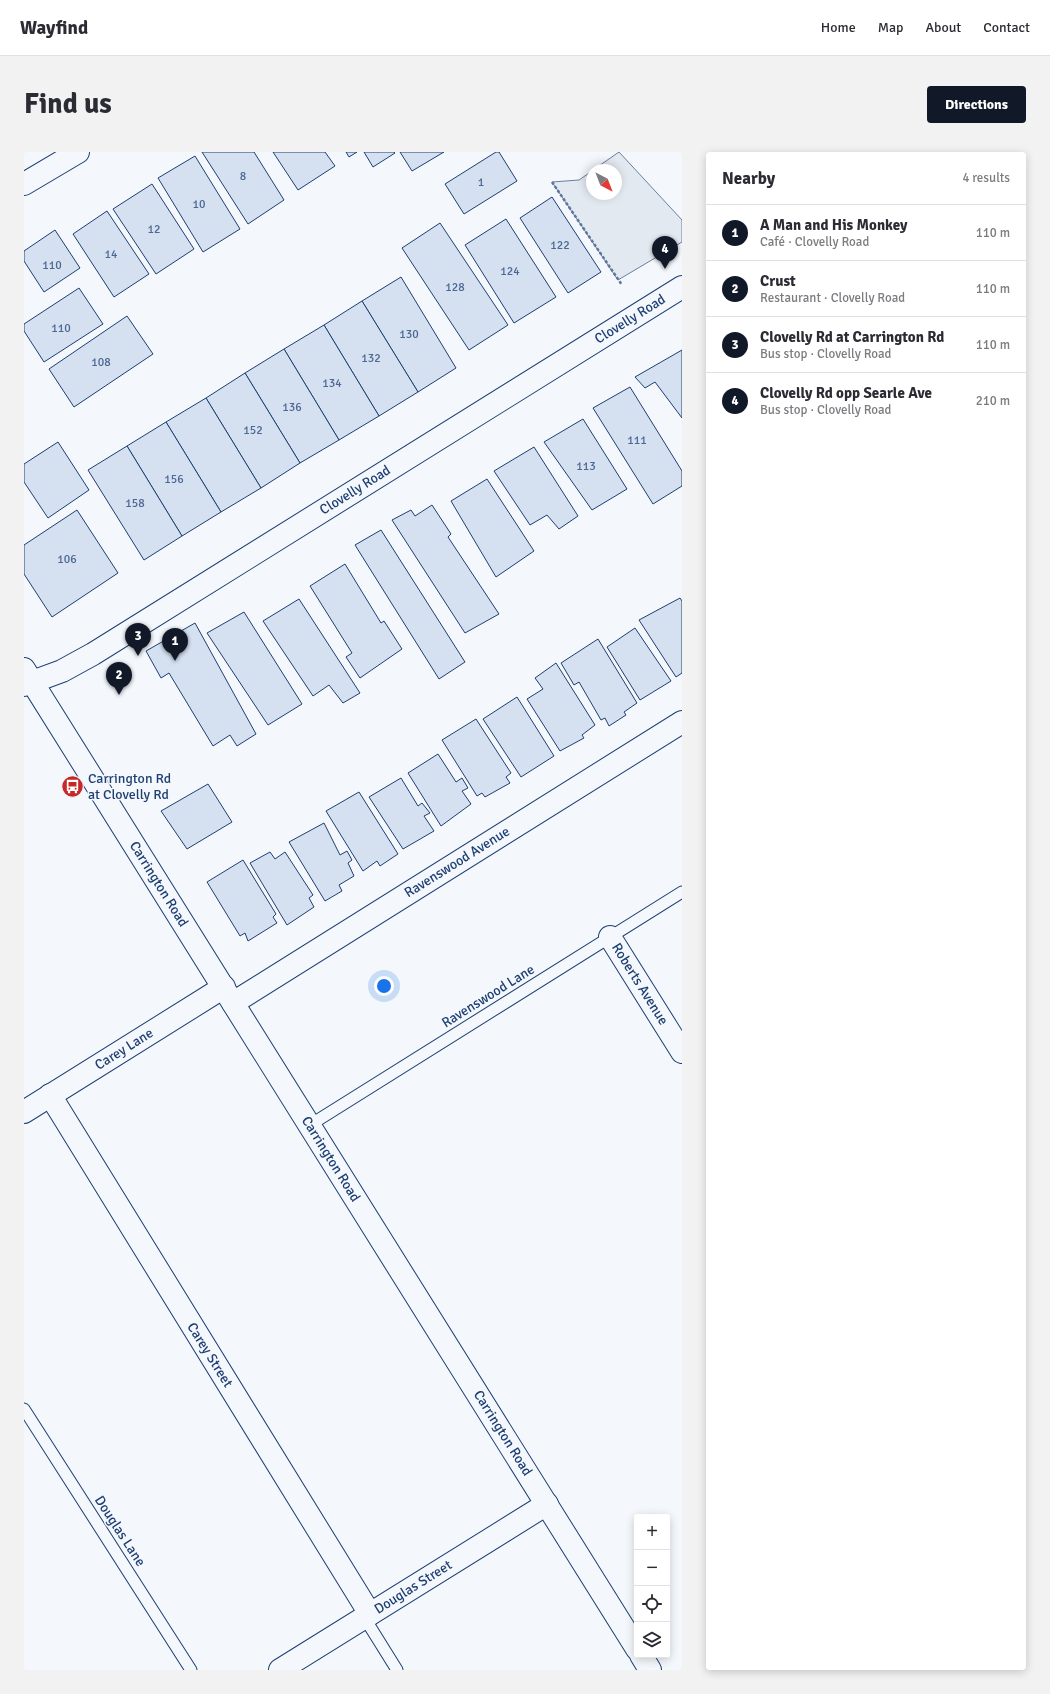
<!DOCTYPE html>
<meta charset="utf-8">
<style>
:root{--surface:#fff;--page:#f2f2f3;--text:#2b2b33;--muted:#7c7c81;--line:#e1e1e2;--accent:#111827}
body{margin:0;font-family:Signika,sans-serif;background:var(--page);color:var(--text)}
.controls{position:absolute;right:12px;bottom:12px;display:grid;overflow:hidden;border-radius:4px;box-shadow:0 2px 10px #0003}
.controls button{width:36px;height:36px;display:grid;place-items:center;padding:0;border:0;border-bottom:1px solid var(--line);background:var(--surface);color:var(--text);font:20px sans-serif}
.compass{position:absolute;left:562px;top:12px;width:36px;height:36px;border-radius:50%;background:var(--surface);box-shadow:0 2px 10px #0003;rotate:138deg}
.you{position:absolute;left:360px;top:834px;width:14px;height:14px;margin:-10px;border:3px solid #fff;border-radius:50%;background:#1a73e8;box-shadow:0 0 0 6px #1a73e833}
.badge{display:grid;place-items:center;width:26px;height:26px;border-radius:50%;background:var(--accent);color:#fff;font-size:13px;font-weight:700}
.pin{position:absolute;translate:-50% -33px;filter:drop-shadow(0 1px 2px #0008)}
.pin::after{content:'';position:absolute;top:21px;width:14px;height:12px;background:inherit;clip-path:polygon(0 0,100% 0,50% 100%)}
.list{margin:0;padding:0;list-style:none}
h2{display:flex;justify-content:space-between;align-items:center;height:52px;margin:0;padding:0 16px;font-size:17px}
h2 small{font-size:13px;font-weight:400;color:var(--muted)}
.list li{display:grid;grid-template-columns:26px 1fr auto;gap:12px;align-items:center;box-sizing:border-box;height:56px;padding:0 16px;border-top:1px solid var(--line)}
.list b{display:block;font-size:15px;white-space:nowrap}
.list p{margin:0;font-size:13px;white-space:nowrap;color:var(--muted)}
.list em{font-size:13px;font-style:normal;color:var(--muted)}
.icon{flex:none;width:22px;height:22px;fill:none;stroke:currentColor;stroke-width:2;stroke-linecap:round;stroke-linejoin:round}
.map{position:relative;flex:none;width:658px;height:1518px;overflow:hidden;border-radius:4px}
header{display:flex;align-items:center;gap:24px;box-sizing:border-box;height:56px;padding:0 20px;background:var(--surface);border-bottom:1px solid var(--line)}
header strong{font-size:19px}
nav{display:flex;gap:22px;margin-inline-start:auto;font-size:14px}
.intro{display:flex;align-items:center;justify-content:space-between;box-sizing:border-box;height:96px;padding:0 24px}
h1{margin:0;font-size:28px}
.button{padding:10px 18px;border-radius:4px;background:var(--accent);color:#fff;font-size:14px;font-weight:700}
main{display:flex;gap:24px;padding:0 24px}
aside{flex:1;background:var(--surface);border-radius:4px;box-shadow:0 2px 10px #0003}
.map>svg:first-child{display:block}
.green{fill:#e3e9f0;stroke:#687fa3}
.building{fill:#d5e0f0;stroke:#1d3f73}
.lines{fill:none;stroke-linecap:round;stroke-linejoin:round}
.lane-casing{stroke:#1d3f73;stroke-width:13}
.street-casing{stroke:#1d3f73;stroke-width:24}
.secondary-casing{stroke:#1d3f73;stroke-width:24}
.path{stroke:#5e769c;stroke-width:2.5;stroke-dasharray:3 2;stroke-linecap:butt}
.lane{stroke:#f4f7fb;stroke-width:11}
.street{stroke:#f4f7fb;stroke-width:22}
.secondary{stroke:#f4f7fb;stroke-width:22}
.labels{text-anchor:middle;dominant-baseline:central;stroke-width:3;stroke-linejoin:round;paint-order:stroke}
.number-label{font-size:12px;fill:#4b6792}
.street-label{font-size:14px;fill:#1d3f73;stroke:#f4f7fb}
.poi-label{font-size:14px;fill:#1d3f73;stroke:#f4f7fb;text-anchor:start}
</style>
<header>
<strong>Wayfind</strong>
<nav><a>Home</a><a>Map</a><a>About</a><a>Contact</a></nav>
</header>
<div class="intro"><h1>Find us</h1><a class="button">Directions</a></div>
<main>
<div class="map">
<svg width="658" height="1518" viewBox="0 0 658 1518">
<rect width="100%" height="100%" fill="#f4f7fb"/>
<path class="green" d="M 595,0 L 658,68 L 658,90 L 594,128 L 528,30 L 555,28 L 568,19 L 568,42 L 592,42 L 592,18 L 569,18 Z"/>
<g class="building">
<path d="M 178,0 L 230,0 L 260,48 L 224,72 Z"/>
<path d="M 249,0 L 301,0 L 311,14 L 274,38 Z"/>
<path d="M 322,0 L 333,0 L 325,5 Z"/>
<path d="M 340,0 L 370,0 L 371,1 L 349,15 Z"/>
<path d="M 376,0 L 420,0 L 388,19 Z"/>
<path d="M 472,0 L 475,0 L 493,29 L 440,62 L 421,32 Z"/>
<path d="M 171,4 L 216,77 L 179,100 L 134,26 Z"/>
<path d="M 128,32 L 170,97 L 132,122 L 89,57 Z"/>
<path d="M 528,45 L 577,120 L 544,141 L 496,66 Z"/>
<path d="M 83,59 L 125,122 L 90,145 L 49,82 Z"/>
<path d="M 482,67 L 532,145 L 490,171 L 441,93 Z"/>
<path d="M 416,71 L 484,173 L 445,198 L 378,96 Z"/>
<path d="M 31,78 L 56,116 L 20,140 L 0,109 L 0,99 Z"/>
<path d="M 377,125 L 432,216 L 394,240 L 338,149 Z"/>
<path d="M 55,136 L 79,172 L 20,210 L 0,179 L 0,172 Z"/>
<path d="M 338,149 L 394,240 L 355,264 L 300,173 Z"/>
<path d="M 103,164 L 129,202 L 50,255 L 25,217 Z"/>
<path d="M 300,173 L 355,264 L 315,288 L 260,197 Z"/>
<path d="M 260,197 L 315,288 L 276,311 L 221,221 Z"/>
<path d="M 658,198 L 658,266 L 631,230 L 621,236 L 611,225 Z"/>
<path d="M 221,221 L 276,311 L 237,336 L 182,246 Z"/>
<path d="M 606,235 L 658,319 L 658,334 L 629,352 L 569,256 Z"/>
<path d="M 182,246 L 237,336 L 197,360 L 142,270 Z"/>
<path d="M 559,267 L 603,337 L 568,358 L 520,290 Z"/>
<path d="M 142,270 L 197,360 L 158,384 L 103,294 Z"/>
<path d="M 34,290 L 65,338 L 24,366 L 0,330 L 0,312 Z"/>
<path d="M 103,294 L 158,384 L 120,408 L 64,318 Z"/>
<path d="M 510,295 L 554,364 L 535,377 L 523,363 L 506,373 L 470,319 Z"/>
<path d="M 463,327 L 510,399 L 472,425 L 427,349 Z"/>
<path d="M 408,353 L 427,382 L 424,385 L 475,462 L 441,481 L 368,368 L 387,358 L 391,364 Z"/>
<path d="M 53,358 L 94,421 L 28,465 L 0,422 L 0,393 Z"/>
<path d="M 357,378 L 441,510 L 415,527 L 331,393 Z"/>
<path d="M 321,412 L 357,471 L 360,469 L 378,497 L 336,526 L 322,505 L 328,501 L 286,434 Z"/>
<path d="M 656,446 L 658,449 L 658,521 L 652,525 L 615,468 Z"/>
<path d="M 275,447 L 336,541 L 319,551 L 305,533 L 289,544 L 239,469 Z"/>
<path d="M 220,460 L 278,552 L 244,573 L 183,481 Z"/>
<path d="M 171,471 L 232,582 L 213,594 L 206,583 L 189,594 L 145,521 L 137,526 L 122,499 Z"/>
<path d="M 611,476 L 647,529 L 616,548 L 583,495 Z"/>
<path d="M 574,487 L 613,551 L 600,560 L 602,563 L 585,574 L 581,566 L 577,568 L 555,530 L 550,533 L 537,511 Z"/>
<path d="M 532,511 L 571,573 L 558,583 L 560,586 L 536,599 L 503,547 L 519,537 L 511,526 Z"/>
<path d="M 493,545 L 530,604 L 497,625 L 459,567 Z"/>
<path d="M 452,567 L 487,621 L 482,625 L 486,631 L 461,645 L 458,641 L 453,644 L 418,588 Z"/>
<path d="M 414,602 L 432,630 L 438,626 L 444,636 L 438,639 L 447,652 L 417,674 L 384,621 Z"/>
<path d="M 377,626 L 394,654 L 398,651 L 406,661 L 400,664 L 410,679 L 379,697 L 345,645 Z"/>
<path d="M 184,632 L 208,670 L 163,697 L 137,659 Z"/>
<path d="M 335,640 L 374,702 L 356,714 L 353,709 L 339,719 L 302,659 Z"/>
<path d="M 300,671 L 316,703 L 323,699 L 328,708 L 324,711 L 330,724 L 315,733 L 318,739 L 301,749 L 265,690 Z"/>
<path d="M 246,700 L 251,707 L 261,700 L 289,743 L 285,746 L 290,755 L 263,773 L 226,711 Z"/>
<path d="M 219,708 L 252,762 L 249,765 L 253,771 L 224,789 L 221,781 L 216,784 L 183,730 Z"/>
</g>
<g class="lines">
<defs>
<g id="lane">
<path d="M 286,973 L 658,740"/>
<path d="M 0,1257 L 167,1518"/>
<path d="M 340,1465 L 373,1518"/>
</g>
<g id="street">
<path d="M 0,32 L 54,0"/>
<path d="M 586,785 L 658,900"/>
<path d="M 209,851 L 658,570"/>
<path d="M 26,943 L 346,1462"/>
<path d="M 0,960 L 200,835"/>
<path d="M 256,1518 L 523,1352"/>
</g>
<g id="secondary">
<path d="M 0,517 L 613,1497"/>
<path d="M 0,533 L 38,519 L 69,502 L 658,135"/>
<path d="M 617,1503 L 626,1518"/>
</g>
</defs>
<use href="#lane" class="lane-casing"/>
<use href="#street" class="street-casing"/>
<use href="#secondary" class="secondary-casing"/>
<path class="path" d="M 528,30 L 598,133"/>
<use href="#lane" class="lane"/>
<use href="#street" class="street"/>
<use href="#secondary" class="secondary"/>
</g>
<defs>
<symbol id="bus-disc" viewBox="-11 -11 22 22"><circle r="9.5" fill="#c62828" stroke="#f4f7fb"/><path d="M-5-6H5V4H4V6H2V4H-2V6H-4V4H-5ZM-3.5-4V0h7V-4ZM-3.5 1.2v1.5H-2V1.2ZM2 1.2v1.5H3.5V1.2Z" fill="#fff"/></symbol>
</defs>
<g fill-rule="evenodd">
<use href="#bus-disc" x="36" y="622" width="25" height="25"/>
</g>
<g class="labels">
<g class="number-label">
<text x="219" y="24">8</text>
<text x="457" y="30">1</text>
<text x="175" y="52">10</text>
<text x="130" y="77">12</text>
<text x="536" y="93">122</text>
<text x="87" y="102">14</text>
<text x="28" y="113">110</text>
<text x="486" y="119">124</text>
<text x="431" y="135">128</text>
<text x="37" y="176">110</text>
<text x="385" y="182">130</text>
<text x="347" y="206">132</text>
<text x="77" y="210">108</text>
<text x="308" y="231">134</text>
<text x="268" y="255">136</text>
<text x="229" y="278">152</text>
<text x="613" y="288">111</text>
<text x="562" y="314">113</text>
<text x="150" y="327">156</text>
<text x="111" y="351">158</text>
<text x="43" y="407">106</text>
</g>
<g class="street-label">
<text transform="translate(606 167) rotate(-32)">Clovelly Road</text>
<text transform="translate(331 338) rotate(-32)">Clovelly Road</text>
<text transform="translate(433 710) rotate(-32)">Ravenswood Avenue</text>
<text transform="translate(135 732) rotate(58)">Carrington Road</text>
<text transform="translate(616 832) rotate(58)">Roberts Avenue</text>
<text transform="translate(464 844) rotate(-32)">Ravenswood Lane</text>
<text transform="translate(100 897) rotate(-32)">Carey Lane</text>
<text transform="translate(307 1007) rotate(58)">Carrington Road</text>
<text transform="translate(186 1203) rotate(58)">Carey Street</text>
<text transform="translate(479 1281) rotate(58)">Carrington Road</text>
<text transform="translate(96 1379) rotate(57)">Douglas Lane</text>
<text transform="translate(389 1435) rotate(-32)">Douglas Street</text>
</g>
<g class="poi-label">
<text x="64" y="626">Carrington Rd<tspan x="64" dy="16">at Clovelly Rd</tspan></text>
</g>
</g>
</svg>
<div class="controls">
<button>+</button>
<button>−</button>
<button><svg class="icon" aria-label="locate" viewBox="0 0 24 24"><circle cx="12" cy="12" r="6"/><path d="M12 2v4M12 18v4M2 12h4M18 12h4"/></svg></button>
<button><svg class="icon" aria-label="layers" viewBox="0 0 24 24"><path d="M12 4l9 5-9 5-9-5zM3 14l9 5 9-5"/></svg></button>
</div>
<svg class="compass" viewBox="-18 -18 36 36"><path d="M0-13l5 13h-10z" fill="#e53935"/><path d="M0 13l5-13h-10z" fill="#7c7c81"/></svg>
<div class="you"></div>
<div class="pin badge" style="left:151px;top:509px">1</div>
<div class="pin badge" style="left:95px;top:543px">2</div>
<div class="pin badge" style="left:114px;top:504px">3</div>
<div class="pin badge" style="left:641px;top:117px">4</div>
</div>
<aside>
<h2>Nearby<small>4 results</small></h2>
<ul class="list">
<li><span class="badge">1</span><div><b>A Man and His Monkey</b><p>Café · Clovelly Road</p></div><em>110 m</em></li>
<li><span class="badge">2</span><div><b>Crust</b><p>Restaurant · Clovelly Road</p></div><em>110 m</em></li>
<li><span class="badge">3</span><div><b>Clovelly Rd at Carrington Rd</b><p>Bus stop · Clovelly Road</p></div><em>110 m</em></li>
<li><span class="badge">4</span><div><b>Clovelly Rd opp Searle Ave</b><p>Bus stop · Clovelly Road</p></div><em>210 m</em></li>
</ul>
</aside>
</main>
